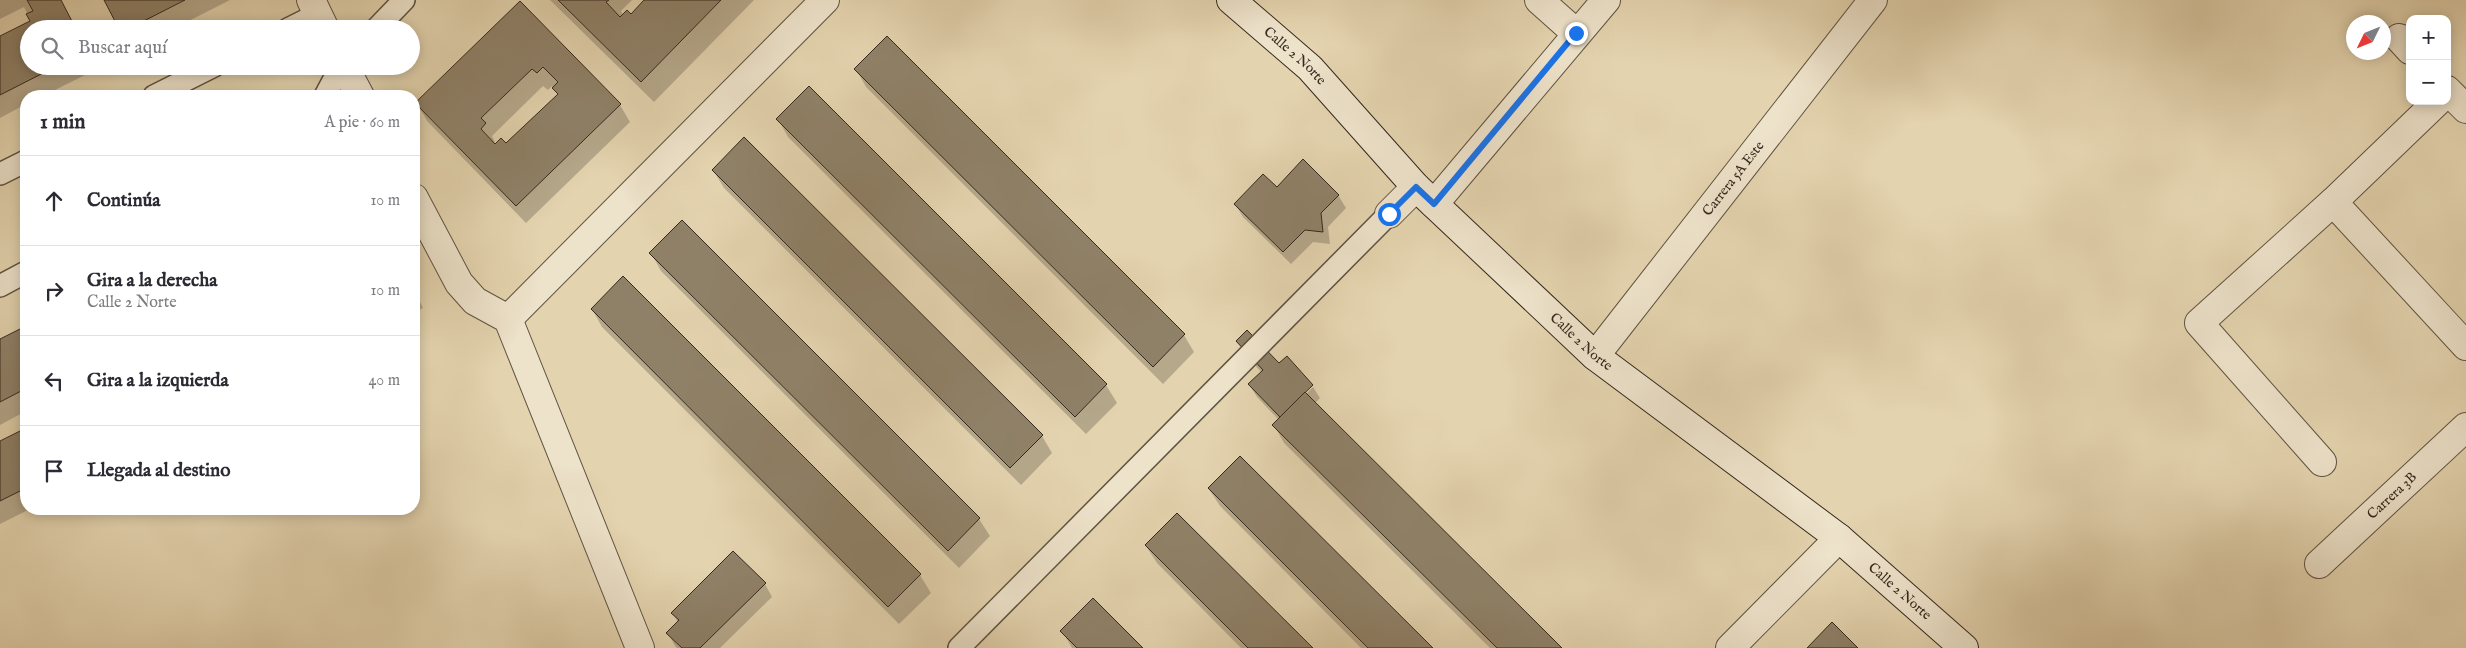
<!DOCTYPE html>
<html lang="es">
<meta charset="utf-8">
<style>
:root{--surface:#fff;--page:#f2f2f3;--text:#2b2b33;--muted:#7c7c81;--line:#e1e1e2}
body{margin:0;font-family:"IM FELL English",serif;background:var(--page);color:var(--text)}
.controls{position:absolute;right:15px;top:15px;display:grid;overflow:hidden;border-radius:10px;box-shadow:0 2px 12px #0003}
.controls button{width:45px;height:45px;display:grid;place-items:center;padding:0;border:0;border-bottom:1px solid var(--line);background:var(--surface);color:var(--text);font:25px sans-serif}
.compass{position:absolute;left:2346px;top:15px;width:45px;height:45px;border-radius:50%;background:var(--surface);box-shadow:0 2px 12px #0003;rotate:227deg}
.stop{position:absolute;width:15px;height:15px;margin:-11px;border:4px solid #1a73e8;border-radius:50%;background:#fff}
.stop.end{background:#1a73e8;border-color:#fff;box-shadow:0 1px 5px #0008}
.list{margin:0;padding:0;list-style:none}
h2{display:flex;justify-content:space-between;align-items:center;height:65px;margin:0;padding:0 20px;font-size:21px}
h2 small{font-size:16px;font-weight:400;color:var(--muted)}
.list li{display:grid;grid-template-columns:32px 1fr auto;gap:15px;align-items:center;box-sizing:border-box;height:90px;padding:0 20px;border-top:1px solid var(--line)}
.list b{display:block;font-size:19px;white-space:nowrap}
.list p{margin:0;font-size:16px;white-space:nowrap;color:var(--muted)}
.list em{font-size:16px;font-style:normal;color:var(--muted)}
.icon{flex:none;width:28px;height:28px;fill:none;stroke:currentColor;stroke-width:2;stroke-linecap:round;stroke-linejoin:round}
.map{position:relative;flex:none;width:2466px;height:648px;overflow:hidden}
.search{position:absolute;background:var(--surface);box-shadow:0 2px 12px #0003;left:20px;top:20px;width:400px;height:55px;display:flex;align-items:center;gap:12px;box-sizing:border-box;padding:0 18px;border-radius:28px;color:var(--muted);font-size:19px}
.panel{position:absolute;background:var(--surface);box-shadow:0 2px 12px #0003;left:20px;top:90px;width:400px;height:425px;border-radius:20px}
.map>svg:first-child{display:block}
.shadow{fill:#0003;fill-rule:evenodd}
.building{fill:#8f8168;stroke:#35281c;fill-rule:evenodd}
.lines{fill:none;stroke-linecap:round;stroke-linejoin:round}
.lane-casing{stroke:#605340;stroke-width:24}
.street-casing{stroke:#605340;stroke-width:30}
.secondary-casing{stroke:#35281c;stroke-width:30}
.lane{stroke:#ede2ca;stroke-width:21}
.street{stroke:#ede2ca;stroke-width:28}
.secondary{stroke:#ede2ca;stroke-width:28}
.route{stroke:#1a73e8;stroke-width:6}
.labels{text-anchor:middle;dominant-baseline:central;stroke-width:4.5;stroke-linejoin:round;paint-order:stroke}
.street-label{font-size:14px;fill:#35281c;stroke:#ede2ca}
</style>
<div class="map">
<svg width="2466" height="648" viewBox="0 0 2466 648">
<rect width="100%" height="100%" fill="#e3d3ae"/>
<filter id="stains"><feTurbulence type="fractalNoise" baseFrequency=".004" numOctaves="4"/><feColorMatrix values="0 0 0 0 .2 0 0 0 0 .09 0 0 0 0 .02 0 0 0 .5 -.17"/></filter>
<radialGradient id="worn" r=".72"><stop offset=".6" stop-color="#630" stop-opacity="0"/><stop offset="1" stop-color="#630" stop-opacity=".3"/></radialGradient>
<g class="shadow">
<path d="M 0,0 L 61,0 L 76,29 L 29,29 L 29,66 L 95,66 L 97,69 L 43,96 L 26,96 L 26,104 L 0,118 L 0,37 L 31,21 L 24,7 L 0,19 Z"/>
<path d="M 105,0 L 230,0 L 173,29 L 120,29 Z"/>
<path d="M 550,0 L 632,0 L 621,11 L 623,15 L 631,16 L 646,0 L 754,0 L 654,102 Z"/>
<path d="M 520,2 L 620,105 L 630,122 L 526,223 L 427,121 L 417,103 ZM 543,86 L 548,90 L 552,86 L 558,95 L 506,145 L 490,147 L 495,142 L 492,136 Z"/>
<path d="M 856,69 L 1184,335 L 1194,352 L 1163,384 L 866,87 Z"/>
<path d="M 809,88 L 1106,385 L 1117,403 L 1086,434 L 788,137 L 778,119 Z"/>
<path d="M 713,170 L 1042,436 L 1052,453 L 1021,485 L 724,188 Z"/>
<path d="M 1277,188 L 1338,195 L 1346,208 L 1328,227 L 1330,244 L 1313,242 L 1291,264 L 1243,217 L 1235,204 Z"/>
<path d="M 651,253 L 979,519 L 990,536 L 959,568 L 661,271 Z"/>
<path d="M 623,278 L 920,575 L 931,593 L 899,624 L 602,327 L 592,309 Z"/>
<path d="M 414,289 L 423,308 L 414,313 Z"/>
<path d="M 26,327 L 26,411 L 0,425 L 0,340 Z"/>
<path d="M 1238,341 L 1306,394 L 1313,387 L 1320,398 L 1315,403 L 1561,648 L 1490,648 L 1284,443 L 1274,425 L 1279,420 L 1257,397 L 1249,384 L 1262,373 L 1245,354 Z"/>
<path d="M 26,430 L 26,509 L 30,509 L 0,524 L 0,443 Z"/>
<path d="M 1209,489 L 1431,648 L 1361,648 L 1220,506 Z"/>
<path d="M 1146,546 L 1311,648 L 1241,648 L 1157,563 Z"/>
<path d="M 765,584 L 772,597 L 720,648 L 677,648 L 675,646 L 668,633 L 678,623 L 673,613 Z"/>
<path d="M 1062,631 L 1141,648 L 1072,648 Z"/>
</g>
<g class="building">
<path d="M 27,0 L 61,0 L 76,29 L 29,29 L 29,66 L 57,66 L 0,95 L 0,36 L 30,21 L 26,14 L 33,11 Z"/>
<path d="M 104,0 L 185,0 L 128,29 L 119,29 Z"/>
<path d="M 558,0 L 609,0 L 606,2 L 620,17 L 627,10 L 631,14 L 644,0 L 721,0 L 641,82 Z"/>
<path d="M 520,1 L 621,104 L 516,206 L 415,103 ZM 543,67 L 558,82 L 552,88 L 558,94 L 506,143 L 501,138 L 495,144 L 481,129 L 486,123 L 481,118 L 532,69 L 537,73 Z"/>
<path d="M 887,36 L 1185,334 L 1153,367 L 854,69 Z"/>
<path d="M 809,86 L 1107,384 L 1075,417 L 776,119 Z"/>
<path d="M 744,137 L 1043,435 L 1010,468 L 712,170 Z"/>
<path d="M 1303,159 L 1339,195 L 1321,213 L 1323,232 L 1305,230 L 1283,252 L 1234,204 L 1263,174 L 1277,187 Z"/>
<path d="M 682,220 L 980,518 L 948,551 L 649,253 Z"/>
<path d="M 623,276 L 921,574 L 888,607 L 591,309 Z"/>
<path d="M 26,326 L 26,397 L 23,390 L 0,402 L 0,339 Z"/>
<path d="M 1247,330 L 1279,363 L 1287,356 L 1313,385 L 1280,417 L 1248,384 L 1263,370 L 1236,341 Z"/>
<path d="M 1305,392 L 1562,648 L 1497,648 L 1272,425 Z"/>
<path d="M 26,428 L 26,488 L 0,501 L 0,441 Z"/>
<path d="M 1240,456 L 1433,648 L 1368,648 L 1208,488 Z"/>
<path d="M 1177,513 L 1313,648 L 1248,648 L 1145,545 Z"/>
<path d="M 733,551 L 766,583 L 700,648 L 682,648 L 666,633 L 679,620 L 671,613 Z"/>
<path d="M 1093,598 L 1143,648 L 1077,648 L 1060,631 Z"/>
<path d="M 1832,622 L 1858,648 L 1807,648 Z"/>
</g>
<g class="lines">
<defs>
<g id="lane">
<path d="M 288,29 L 318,14"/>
<path d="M 376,29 L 404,0"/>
<path d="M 154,96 L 214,66"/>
<path d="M 325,96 L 341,66"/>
<path d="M 0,174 L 26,161"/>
<path d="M 0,286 L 26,272"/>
<path d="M 959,648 L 1389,214"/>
</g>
<g id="street">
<path d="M 311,0 L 325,29"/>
<path d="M 1539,0 L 1576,33"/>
<path d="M 2399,38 L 2410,50"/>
<path d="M 344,66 L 360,96"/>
<path d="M 2447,90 L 2466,109"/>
<path d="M 414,198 L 459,283 L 475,301 L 508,319 L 640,648"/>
<path d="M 2333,202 L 2466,346"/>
<path d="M 1434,204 L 1606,0"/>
<path d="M 1389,214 L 1416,187"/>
<path d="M 508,319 L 825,0"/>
<path id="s1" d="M 1595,356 L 1873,0"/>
<path d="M 2322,462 L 2199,323 L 2333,202 L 2438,101"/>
<path id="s2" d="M 2319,564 L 2466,427"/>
<path d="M 1730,648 L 1839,538"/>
</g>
<g id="secondary">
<path id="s3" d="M 1231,0 L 1310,68 L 1416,187 L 1595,356 L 1839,538 L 1964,648"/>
</g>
</defs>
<use href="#lane" class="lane-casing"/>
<use href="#street" class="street-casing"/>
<use href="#secondary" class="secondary-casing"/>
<use href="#lane" class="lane"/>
<use href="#street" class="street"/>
<use href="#secondary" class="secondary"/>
</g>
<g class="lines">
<path class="route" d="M 1389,214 L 1416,187 L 1434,204 L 1576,33"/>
</g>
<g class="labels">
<g class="street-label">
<text stroke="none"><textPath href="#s3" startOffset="85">Calle 2 Norte</textPath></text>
<text stroke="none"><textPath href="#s1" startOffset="225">Carrera 5A Este</textPath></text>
<text stroke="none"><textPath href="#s3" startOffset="490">Calle 2 Norte</textPath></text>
<text stroke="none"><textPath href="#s2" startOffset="100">Carrera 3B</textPath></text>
<text stroke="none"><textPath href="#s3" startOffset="895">Calle 2 Norte</textPath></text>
</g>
</g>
<rect width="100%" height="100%" filter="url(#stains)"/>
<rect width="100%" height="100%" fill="url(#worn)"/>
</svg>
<div class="controls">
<button>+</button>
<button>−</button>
</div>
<svg class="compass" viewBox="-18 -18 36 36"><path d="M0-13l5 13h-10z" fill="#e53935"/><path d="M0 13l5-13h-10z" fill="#7c7c81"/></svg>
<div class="stop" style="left:1389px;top:214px"></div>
<div class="stop end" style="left:1576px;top:33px"></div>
<div class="search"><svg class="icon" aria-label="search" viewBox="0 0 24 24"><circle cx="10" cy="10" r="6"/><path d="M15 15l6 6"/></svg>Buscar aquí</div>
<section class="panel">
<h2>1 min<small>A pie · 60 m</small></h2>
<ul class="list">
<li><svg class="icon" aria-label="ahead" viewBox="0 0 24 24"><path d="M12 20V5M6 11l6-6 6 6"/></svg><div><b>Continúa</b></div><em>10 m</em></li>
<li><svg class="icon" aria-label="right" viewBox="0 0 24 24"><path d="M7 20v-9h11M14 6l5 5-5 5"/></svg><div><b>Gira a la derecha</b><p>Calle 2 Norte</p></div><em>10 m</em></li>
<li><svg class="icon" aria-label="left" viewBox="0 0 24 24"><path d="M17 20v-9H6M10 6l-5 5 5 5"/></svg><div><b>Gira a la izquierda</b></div><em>40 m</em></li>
<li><svg class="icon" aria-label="arrive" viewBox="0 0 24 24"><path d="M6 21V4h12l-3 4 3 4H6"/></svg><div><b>Llegada al destino</b></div></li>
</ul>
</section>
</div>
